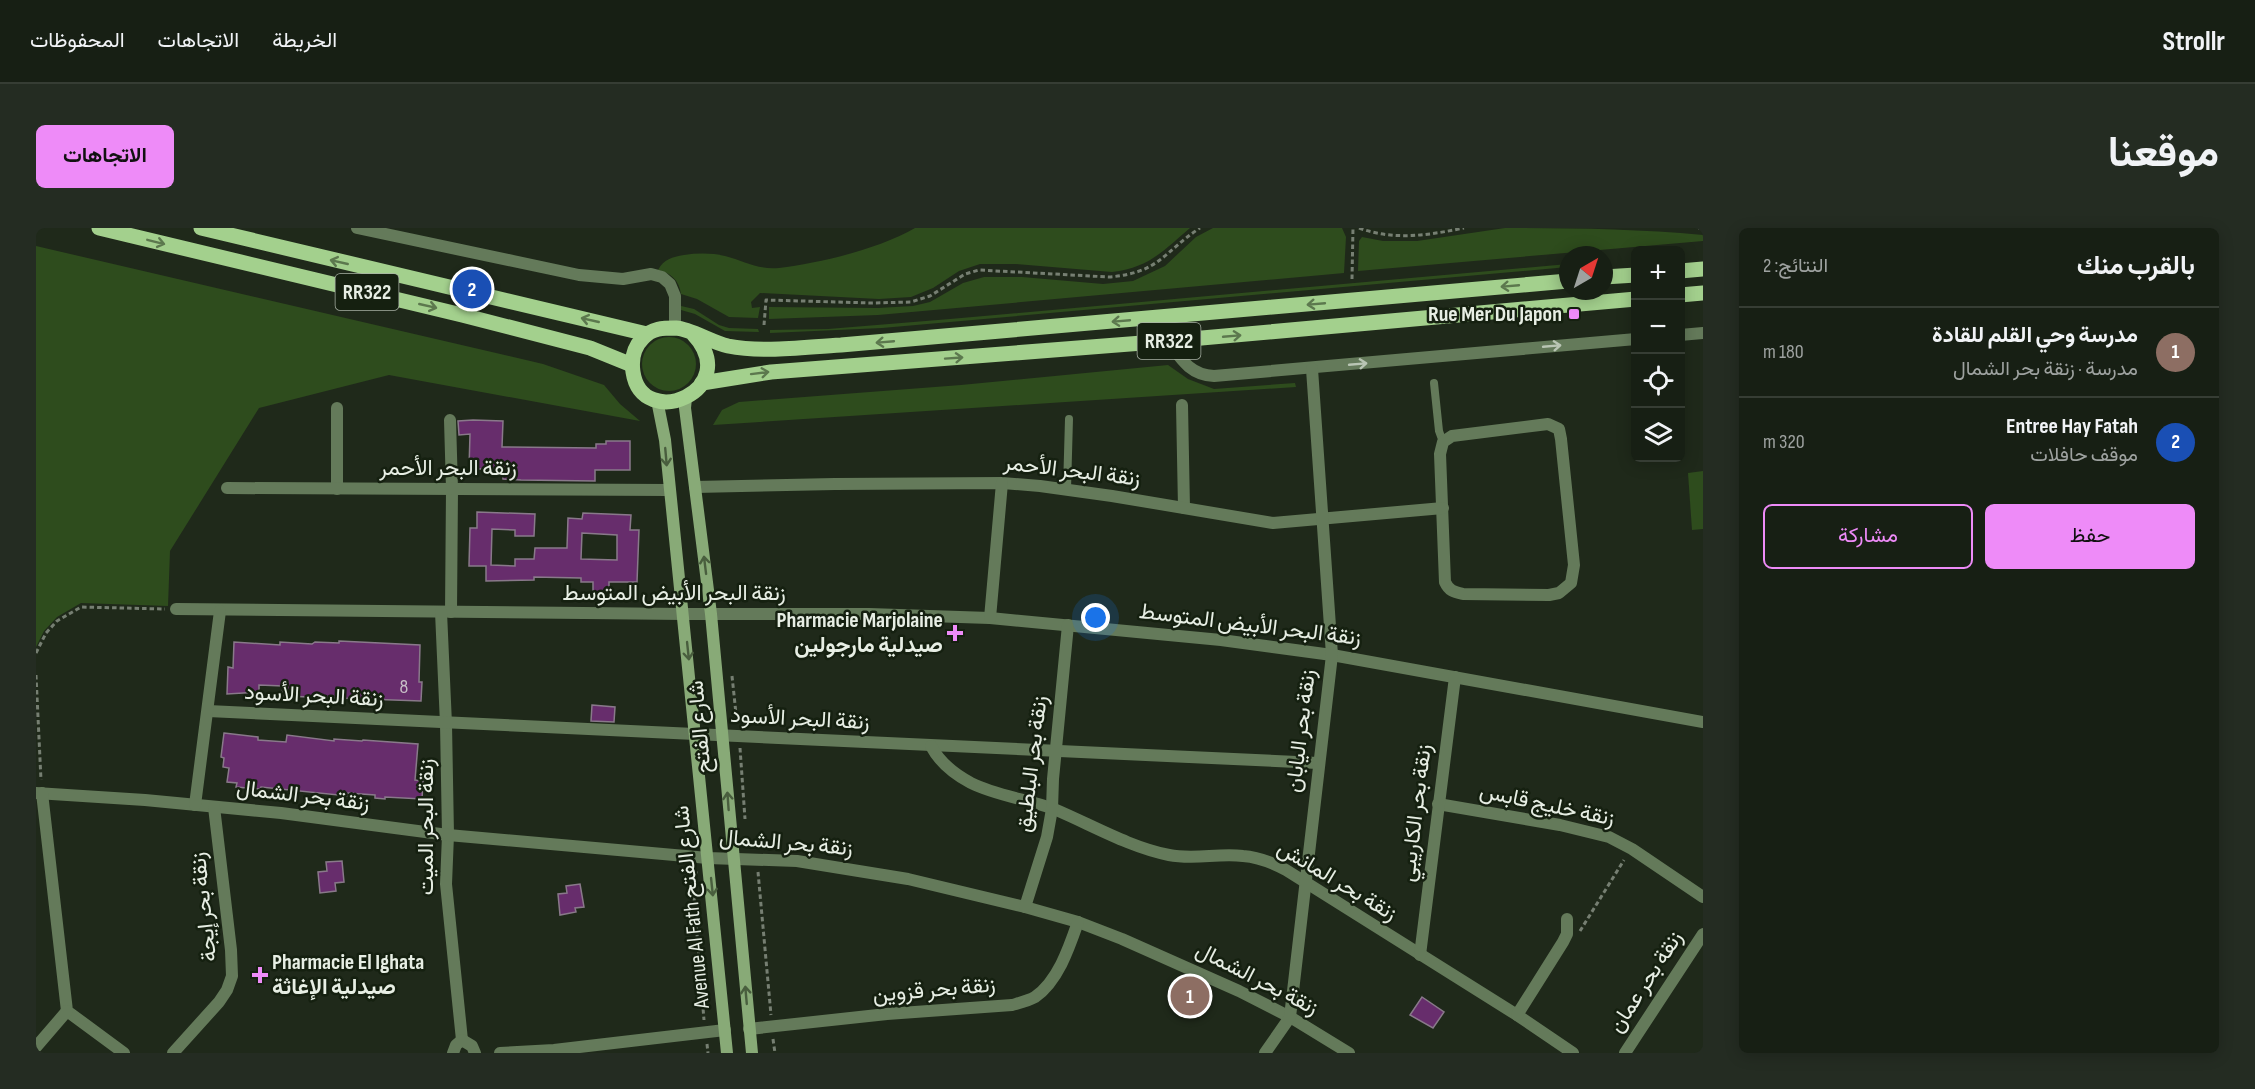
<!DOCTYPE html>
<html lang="ar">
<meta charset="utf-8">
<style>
:root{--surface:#171f14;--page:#242c22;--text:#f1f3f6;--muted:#9ea2a0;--line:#363d34;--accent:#ee8bf8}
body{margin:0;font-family:"Sofia Sans Condensed",Vazirmatn,sans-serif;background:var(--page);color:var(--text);direction:rtl}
.controls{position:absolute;right:18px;top:18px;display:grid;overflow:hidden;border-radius:9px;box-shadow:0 3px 15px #0003}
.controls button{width:54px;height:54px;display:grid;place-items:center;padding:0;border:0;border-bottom:2px solid var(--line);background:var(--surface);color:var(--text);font:30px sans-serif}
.compass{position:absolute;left:1523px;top:18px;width:54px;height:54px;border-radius:50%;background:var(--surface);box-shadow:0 3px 15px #0003;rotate:39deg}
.you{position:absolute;left:1060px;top:390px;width:21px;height:21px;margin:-15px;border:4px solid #fff;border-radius:50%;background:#1a73e8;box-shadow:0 0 0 9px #1a73e833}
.badge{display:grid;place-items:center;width:39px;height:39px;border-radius:50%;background:var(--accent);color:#fff;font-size:20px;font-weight:700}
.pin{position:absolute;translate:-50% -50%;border:3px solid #fff;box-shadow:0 2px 6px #0006}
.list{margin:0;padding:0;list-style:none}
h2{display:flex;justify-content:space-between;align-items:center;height:78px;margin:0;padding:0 24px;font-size:26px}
h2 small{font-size:20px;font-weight:400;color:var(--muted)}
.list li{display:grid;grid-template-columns:39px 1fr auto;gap:18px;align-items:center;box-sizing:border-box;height:90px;padding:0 24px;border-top:2px solid var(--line)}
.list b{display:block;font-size:22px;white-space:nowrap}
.list p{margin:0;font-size:20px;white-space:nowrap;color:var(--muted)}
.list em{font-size:20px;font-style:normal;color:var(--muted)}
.actions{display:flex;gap:12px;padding:18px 24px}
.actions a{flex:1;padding:14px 0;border:2px solid var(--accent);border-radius:9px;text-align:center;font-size:21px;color:var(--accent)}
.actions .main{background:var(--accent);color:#111}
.icon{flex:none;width:33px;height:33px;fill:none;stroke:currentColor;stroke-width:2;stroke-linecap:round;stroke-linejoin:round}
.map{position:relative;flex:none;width:1667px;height:825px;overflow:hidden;direction:ltr;border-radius:9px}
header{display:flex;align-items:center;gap:36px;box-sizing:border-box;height:84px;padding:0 30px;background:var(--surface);border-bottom:2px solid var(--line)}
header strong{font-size:28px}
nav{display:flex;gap:33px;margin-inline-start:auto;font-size:21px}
.intro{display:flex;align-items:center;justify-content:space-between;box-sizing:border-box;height:144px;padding:0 36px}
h1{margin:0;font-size:42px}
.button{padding:15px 27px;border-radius:9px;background:var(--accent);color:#111;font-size:21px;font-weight:700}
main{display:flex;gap:36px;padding:0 36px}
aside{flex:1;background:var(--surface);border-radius:9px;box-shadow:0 3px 15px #0003}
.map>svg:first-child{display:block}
.green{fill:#2e4c1d}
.building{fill:#672d6c;stroke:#89798a;stroke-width:1.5;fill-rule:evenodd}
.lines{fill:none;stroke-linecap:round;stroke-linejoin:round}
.path{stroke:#767f72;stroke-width:3;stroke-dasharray:4.5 3;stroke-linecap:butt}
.lane{stroke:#647a5a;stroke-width:8}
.street{stroke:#647a5a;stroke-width:12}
.secondary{stroke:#8a7;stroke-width:12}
.primary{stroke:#a3d08d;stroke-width:15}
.oneway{stroke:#5c784e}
.oneway2{stroke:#b9c5b4}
.oneway3{stroke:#495e3e}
.poi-dot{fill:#ee8bf8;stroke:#152010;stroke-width:2}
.labels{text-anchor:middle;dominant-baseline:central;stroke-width:5;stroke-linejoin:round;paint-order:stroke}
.number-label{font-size:20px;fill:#c7bec6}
.shield{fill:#152010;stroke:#a8b0a4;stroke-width:1.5}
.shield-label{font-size:21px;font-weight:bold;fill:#e7eee4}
.poi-label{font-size:22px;font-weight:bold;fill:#e7eee4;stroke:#152010;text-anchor:end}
.street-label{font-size:22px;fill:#e7eee4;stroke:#152010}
</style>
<header>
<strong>Strollr</strong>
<nav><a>الخريطة</a><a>الاتجاهات</a><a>المحفوظات</a></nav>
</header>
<div class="intro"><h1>موقعنا</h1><a class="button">الاتجاهات</a></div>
<main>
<aside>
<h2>بالقرب منك<small>النتائج: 2</small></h2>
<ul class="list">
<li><span class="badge" style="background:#8d6e63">1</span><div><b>مدرسة وحي القلم للقادة</b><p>مدرسة · زنقة بحر الشمال</p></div><em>180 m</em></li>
<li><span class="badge" style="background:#1a4fb4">2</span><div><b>Entree Hay Fatah</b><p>موقف حافلات</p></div><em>320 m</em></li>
</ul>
<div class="actions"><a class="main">حفظ</a><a>مشاركة</a></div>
</aside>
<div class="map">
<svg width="1667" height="825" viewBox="0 0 1667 825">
<rect width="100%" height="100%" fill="#1f291a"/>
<g class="green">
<path d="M 879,0 L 1154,0 C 1128,22 1113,40 1076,44 L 980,36 L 944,36 L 923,43 L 897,60 L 875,69 L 843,71 L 724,65 L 715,74 L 716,80 L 724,79 L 722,90 L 693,89 L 661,71 L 645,66 C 643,52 635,45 622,42 C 628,31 636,29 648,27 C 662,25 676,25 689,28 C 708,33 722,42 743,40 C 784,35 843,21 879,0 Z"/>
<path d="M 1177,0 L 1306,0 L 1310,9 L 1308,45 L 842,87 L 733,91 L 733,79 L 842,80 L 877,78 L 894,74 L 927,55 L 948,49 L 986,49 L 1067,56 L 1097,53 L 1129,38 L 1160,9 Z"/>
<path d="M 1469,0 C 1535,0 1601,1 1667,7 L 1667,13 L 1322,43 L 1323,13 L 1326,9 L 1347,13 L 1381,13 Z"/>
<path d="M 0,18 L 507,136 L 568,157 L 584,176 L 604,193 L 353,147 L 223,180 L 134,323 L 132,378 L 45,375 L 21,389 L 8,403 L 0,419 Z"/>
<path d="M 1532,36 L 1532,39 L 846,100 L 734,105 L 734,102 L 792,101 L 914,91 Z"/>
<path d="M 645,78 L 658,81 L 683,97 L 693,100 L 722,101 L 723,104 L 689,103 L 659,86 L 645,82 Z"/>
<circle cx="633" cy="136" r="27"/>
<path d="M 1132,137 L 1152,151 L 1178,161 L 1259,155 L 1260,159 L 677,197 L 686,182 L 703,174 L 925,157 Z"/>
<path d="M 1667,243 L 1667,301 L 1656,302 L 1652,245 Z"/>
</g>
<g class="building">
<path d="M 437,192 L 467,193 L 466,219 L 560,220 L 560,216 L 570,216 L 570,213 L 594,213 L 594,242 L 559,242 L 559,253 L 485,252 L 467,251 L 466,241 L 433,241 L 434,206 L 423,207 L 422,193 Z"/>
<path d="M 441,284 L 499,286 L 498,308 L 479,308 L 479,302 L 456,301 L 455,337 L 479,338 L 479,331 L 498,331 L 499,320 L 531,320 L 532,290 L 546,291 L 547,285 L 595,287 L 594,302 L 603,302 L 601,354 L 573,354 L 573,364 L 557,364 L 557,354 L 545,354 L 545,350 L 498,349 L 498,352 L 450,353 L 450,338 L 433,338 L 434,300 L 441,300 ZM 546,305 L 581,307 L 581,332 L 545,331 Z"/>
<path d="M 303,413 L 384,417 L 383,454 L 386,454 L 385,473 L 246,468 L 247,458 L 223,457 L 223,464 L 191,466 L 192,439 L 197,440 L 198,414 L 244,417 L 244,414 L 276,416 L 279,414 L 303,415 Z"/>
<path d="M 556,477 L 579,479 L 578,494 L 555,493 Z"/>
<path d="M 188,505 L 222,509 L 222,512 L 250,514 L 251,507 L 298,513 L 298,511 L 326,513 L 327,512 L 382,516 L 379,552 L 387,553 L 386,571 L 349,569 L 349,571 L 339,570 L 339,567 L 312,565 L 312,568 L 225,559 L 224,561 L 200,559 L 201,555 L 191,554 L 193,540 L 187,539 L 188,530 L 185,529 Z"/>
<path d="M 306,633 L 308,654 L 299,655 L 300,663 L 284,665 L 282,644 L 291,643 L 290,634 Z"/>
<path d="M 544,656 L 548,679 L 539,680 L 540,684 L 524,687 L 522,666 L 531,665 L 530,658 Z"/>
<path d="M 1386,769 L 1408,784 L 1397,800 L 1374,787 Z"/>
</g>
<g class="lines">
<g class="path">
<path d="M 1323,0 C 1359,13 1393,7 1428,0"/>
<path d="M 1662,0 L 1667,0"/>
<path d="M 1316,51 L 1317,0"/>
<path d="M 728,97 L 730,72 L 836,75 L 875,74 L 894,68 L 929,46 L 943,42 L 1073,49 C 1124,45 1127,24 1164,0"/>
<path d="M 0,425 L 10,405 L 21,393 L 45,379 L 129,381"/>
<path d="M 0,447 L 5,552"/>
<path d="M 696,448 L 701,495"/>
<path d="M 704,520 L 709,591"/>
<path d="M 722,644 L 735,787"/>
<path d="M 662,645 L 656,645 L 668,792"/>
<path d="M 1544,703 L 1588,632"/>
<path d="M 737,811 L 739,825"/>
<path d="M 671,816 L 672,825"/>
</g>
<g class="lane">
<path d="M 1398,155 L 1403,203 L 1407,214"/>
<path d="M 1031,261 L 1033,191"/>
</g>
<g class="street">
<path d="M 321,0 L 543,47 L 587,51 L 615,46 L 626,49 L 634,56 L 639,68 L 639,100"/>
<path d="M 1644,107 L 1667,105"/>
<path d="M 1132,113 C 1145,131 1154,147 1178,148 L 1600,111"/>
<path d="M 1146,177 L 1148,280"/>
<path d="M 301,180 L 301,261"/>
<path d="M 414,192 L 416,261 L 415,384"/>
<path d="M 1512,196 L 1523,201 L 1525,211 L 1538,337 L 1535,355 L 1523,365 L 1513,367 L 1427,366 C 1418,364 1413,363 1409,354 L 1404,226 L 1407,214 L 1416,208 Z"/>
<path d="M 659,259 L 799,256 L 966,255 L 1004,258 L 1076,268 L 1237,295 L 1407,280"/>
<path d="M 191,260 L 633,262"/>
<path d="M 140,381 L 648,386 L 833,386 L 954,390 L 1185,412 L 1296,427 L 1667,494"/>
<path d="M 405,384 L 410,496 L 412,607 L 410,656 L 426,812"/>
<path d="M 954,390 L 966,255"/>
<path d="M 172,483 C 542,503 912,516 1282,535"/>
<path d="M 895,518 C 904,535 918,546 935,555 C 961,568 991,571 1018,581 C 1056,597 1093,619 1133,627 C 1158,632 1182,625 1207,628 C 1222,629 1237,635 1250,642 L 1481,787 L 1537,825"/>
<path d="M 0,565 L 109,572 L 245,585 L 412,607 L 672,630 L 761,633 L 872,651 L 989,679 L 1042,694 L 1086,711 L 1203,763 L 1254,789 L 1313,825"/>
<path d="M 6,565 L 31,783 L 88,825"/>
<path d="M 1402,576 L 1524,597 L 1573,609 L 1596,621 L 1667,669"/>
<path d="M 159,577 L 184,383"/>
<path d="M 989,679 L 1011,609 L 1016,581 L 1017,551 L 1032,397"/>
<path d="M 1384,727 L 1419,449"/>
<path d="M 1481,787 L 1527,714 L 1531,706 L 1531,691"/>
<path d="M 713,801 L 851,786 L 976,777 C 983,775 992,773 999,769 C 1022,753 1033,720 1042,694"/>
<path d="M 0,819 L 31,783"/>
<path d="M 137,825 L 183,774 L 191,762 L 196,748 L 195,722 L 178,579"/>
<path d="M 417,825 L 420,817 L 426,812 L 436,818 L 439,825"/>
<path d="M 464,825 L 518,822 L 689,802"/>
<path d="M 1229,825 L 1254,789 L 1296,427 L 1276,141"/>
<path d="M 1589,825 L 1667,706"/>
</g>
<g class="secondary">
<path d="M 650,170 L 649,180 L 675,386 L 716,825"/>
<path d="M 621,172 L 629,212 L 691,825"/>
</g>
<g class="primary">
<path d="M 63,0 L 426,87 L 554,120 L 596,137"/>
<path d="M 165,0 L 611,106"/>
<path d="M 1644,43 L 1667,41"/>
<path d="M 1568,49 L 1600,47"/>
<path d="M 1644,67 L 1667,65"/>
<path d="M 657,106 C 709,162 606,205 597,144 C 595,131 598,119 607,110 C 616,100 627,100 640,100 C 655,101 675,114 692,118 C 728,125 768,119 805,117 L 1532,53"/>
<path d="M 666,155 L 735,144 L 1132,113 L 1600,71"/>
</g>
</g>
<defs><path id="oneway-shaft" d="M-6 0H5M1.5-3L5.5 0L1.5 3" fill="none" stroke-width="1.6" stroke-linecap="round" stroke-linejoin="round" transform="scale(1.5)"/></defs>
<g class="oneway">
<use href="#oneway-shaft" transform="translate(120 14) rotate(14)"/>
<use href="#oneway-shaft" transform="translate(303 34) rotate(-167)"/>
<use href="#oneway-shaft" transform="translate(1474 58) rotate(175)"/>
<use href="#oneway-shaft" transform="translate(1280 76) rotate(175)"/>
<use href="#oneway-shaft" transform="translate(392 78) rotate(13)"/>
<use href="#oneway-shaft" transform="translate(554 92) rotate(-167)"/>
<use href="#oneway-shaft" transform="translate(1085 93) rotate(175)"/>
<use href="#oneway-shaft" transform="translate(1196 108) rotate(-5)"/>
<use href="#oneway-shaft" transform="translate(849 114) rotate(175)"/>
<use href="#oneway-shaft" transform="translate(918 130) rotate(-4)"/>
<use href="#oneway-shaft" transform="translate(724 145) rotate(-7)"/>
</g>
<g class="oneway2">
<use href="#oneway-shaft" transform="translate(1516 118) rotate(-5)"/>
<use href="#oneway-shaft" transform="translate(1322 136) rotate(-5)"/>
</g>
<g class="oneway3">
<use href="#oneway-shaft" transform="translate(630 229) rotate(85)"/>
<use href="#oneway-shaft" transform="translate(669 337) rotate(-97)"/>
<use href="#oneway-shaft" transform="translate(652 423) rotate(84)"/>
<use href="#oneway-shaft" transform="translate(692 573) rotate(-94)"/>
<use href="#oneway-shaft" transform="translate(676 659) rotate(84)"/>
<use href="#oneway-shaft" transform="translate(710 767) rotate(-95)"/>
</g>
<g class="poi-dot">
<rect x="1532" y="80" width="12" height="12" rx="3"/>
<path d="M916 396h6v6h6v6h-6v6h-6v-6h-6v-6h6z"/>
<path d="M221 738h6v6h6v6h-6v6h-6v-6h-6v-6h6z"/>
</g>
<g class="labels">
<g class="number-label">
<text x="368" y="459">8</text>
</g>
<g class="shield">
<rect x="299.5" y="46" width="63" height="36" rx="4.5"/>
<rect x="1101.5" y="95" width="63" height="36" rx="4.5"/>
</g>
<g class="shield-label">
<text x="331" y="64">RR322</text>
<text x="1133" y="113">RR322</text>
</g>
<g class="poi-label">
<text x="1526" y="86">Rue Mer Du Japon</text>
<text x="907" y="392">Pharmacie Marjolaine<tspan x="907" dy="25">صيدلية مارجولين</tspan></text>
<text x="236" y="734" text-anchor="start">Pharmacie El Ighata<tspan x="236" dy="25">صيدلية الإغاثة</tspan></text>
</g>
<g class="street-label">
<text x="412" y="240">زنقة البحر الأحمر</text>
<text transform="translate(1036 243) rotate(7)">زنقة البحر الأحمر</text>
<text x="638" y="365">زنقة البحر الأبيض المتوسط</text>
<text transform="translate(1214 397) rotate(7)">زنقة البحر الأبيض المتوسط</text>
<text transform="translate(278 468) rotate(3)">زنقة البحر الأسود</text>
<text transform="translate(764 491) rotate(3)">زنقة البحر الأسود</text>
<text transform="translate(664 499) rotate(-95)">شارع الفتح</text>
<text transform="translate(1265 503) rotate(-83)">زنقة بحر اليابان</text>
<text transform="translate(996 536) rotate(-83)">زنقة بحر البلطيق</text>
<text transform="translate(267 568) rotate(7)">زنقة بحر الشمال</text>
<text transform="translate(1511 577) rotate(12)">زنقة خليج قابس</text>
<text transform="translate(1380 585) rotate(-83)">زنقة بحر الكاريبي</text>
<text transform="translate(390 599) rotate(-90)">زنقة البحر الميت</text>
<text transform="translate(750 615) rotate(5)">زنقة بحر الشمال</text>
<text transform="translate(1301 653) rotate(31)">زنقة بحر المانش</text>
<text transform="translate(168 679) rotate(-96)">زنقة بحر إيجة</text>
<text transform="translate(656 679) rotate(-96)">Avenue Al Fath شارع الفتح</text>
<text transform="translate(1221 751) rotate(27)">زنقة بحر الشمال</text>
<text transform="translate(1610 754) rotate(-57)">زنقة بحر عمان</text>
<text transform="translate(898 762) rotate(-5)">زنقة بحر قزوين</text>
</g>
</g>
</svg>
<div class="controls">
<button>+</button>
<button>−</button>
<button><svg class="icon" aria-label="locate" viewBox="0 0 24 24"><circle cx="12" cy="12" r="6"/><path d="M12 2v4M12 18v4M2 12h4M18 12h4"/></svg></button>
<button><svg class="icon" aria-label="layers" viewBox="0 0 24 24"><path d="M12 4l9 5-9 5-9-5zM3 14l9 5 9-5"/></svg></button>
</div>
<svg class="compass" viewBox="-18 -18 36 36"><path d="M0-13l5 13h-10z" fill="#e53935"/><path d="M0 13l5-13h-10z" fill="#9ea2a0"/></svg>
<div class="you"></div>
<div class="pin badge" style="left:1154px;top:768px;background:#8d6e63">1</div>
<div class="pin badge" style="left:436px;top:61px;background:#1a4fb4">2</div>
</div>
</main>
